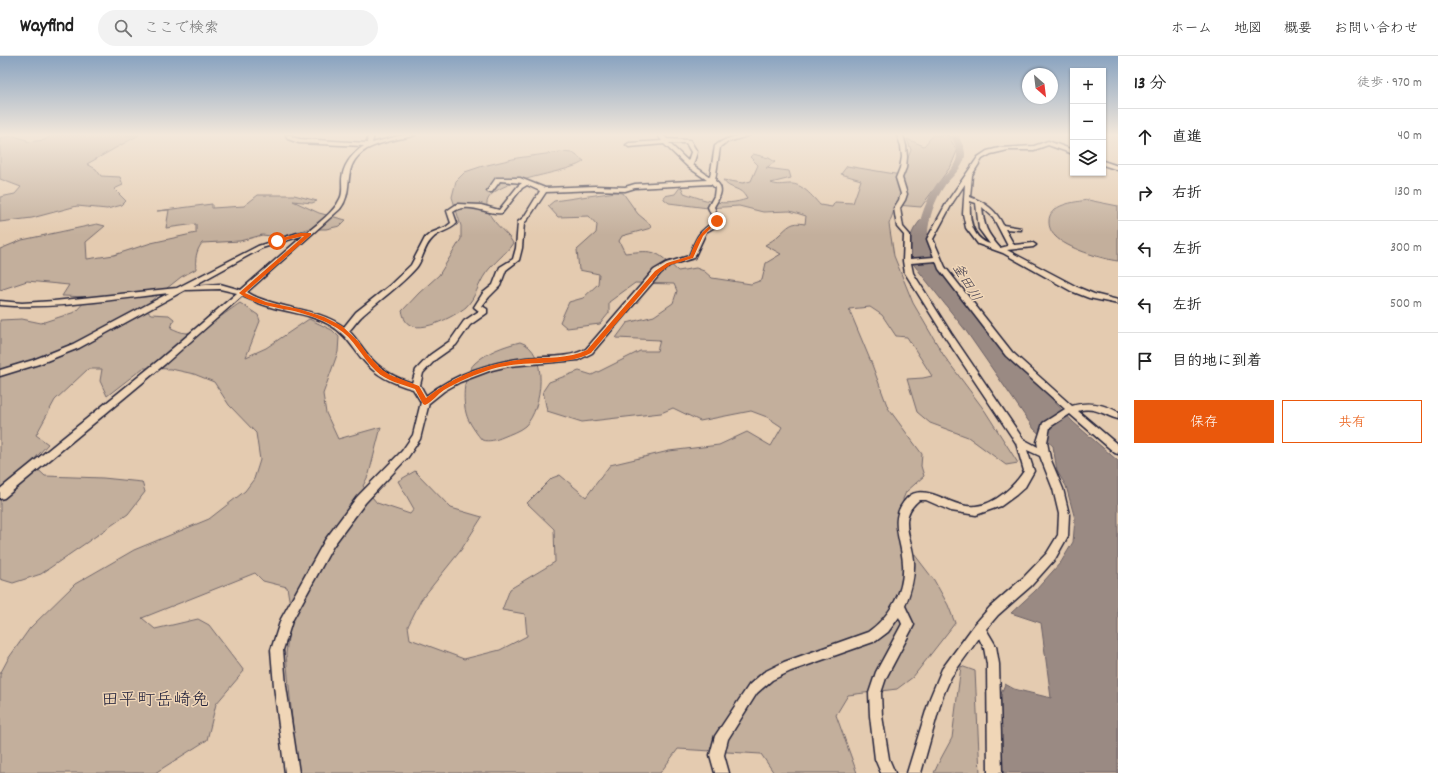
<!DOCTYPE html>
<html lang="ja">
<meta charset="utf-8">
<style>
:root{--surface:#fff;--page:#f2f2f2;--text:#222;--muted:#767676;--line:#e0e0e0;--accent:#ea580c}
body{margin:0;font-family:Dekko,"Klee One",sans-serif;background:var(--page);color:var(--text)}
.controls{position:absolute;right:12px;top:12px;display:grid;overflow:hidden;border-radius:0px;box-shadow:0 1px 3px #0004}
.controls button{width:36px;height:36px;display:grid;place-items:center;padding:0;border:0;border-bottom:1px solid var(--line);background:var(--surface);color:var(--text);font:20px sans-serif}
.compass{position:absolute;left:1022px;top:12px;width:36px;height:36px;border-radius:50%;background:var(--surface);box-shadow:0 1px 3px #0004;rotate:152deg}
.stop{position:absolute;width:12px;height:12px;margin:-9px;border:3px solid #ea580c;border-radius:50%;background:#fff}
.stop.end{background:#ea580c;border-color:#fff;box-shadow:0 1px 4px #0008}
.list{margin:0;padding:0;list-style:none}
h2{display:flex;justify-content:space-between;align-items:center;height:52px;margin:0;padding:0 16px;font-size:17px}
h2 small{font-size:13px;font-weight:400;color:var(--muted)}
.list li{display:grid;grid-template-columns:26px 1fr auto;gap:12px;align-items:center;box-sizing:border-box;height:56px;padding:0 16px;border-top:1px solid var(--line)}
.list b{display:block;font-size:15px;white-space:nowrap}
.list em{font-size:13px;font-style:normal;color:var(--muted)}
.actions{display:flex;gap:8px;padding:12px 16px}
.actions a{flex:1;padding:9px 0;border:1px solid var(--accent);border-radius:0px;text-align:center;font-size:14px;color:var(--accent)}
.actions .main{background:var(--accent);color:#fff}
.icon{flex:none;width:22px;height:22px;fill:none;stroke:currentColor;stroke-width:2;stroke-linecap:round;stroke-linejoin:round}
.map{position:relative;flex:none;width:1118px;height:717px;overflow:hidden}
header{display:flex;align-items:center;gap:24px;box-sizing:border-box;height:56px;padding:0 20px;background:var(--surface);border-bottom:1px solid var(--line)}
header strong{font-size:19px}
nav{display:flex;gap:22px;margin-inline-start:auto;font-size:14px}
.search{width:280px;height:36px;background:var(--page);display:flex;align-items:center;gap:10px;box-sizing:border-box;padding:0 14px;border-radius:22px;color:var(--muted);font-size:15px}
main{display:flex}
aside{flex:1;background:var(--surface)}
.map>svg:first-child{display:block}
.green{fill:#c3af9c;stroke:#72686c}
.water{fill:#9a8a83;stroke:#6a6066}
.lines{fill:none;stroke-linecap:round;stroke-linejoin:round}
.river{fill:#9a8a83;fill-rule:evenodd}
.minor-casing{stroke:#22223b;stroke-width:3}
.minor{fill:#f0d6b7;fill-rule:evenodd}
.route{fill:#ea580c}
.labels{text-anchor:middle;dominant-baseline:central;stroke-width:3;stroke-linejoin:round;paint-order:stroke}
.water-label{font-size:14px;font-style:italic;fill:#464151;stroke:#f0d6b7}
.near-quarter-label{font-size:18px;fill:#22223b;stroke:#f0d6b7}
</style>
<header>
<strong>Wayfind</strong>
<div class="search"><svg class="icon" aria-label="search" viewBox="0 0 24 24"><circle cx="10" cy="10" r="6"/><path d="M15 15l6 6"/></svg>ここで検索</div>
<nav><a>ホーム</a><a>地図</a><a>概要</a><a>お問い合わせ</a></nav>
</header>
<main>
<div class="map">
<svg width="1118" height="717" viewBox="0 0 1118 717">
<rect width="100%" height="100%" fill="#e4cbb0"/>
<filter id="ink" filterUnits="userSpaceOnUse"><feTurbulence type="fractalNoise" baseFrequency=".025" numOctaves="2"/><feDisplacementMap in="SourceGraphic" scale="8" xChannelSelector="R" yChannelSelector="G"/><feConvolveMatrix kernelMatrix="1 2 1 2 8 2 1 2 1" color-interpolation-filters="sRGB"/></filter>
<g filter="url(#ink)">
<g class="green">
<path d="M 51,79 L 139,79 L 87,108 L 96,113 L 101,120 L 120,121 L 123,129 L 114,133 L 126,145 L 122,149 L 107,153 L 77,150 L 32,162 L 0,166 L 0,141 L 15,138 L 21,131 L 0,123 L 0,82 L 14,80 L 27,84 L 27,86 L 45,84 Z"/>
<path d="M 933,79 L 948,79 L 957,95 L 951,110 L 921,151 L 896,149 L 889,168 L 894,200 L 913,247 L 944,300 L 985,355 L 1018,407 L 1006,409 L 968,381 L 930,367 L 917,356 L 907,323 L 923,322 L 932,320 L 907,281 L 896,280 L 882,259 L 870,251 L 849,253 L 871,306 L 888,352 L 922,398 L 921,410 L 924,420 L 906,436 L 903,443 L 911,494 L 934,524 L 948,549 L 955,567 L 913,621 L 897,633 L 848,639 L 836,659 L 857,717 L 774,717 L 761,698 L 678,693 L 660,717 L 297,717 L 286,598 L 291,555 L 287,531 L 263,525 L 255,517 L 142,562 L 155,573 L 198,563 L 209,569 L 244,615 L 216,648 L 207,684 L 155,717 L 0,717 L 0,618 L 8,603 L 30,572 L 75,528 L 134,494 L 209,463 L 245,435 L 254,423 L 260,404 L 256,377 L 229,349 L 214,326 L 194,318 L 171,313 L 143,312 L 107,340 L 100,325 L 102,313 L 88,313 L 55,344 L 36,379 L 48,388 L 31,407 L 45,420 L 103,422 L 142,426 L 145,436 L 128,458 L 41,518 L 13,527 L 0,523 L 0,264 L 22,263 L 41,267 L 75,256 L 89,241 L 62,240 L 69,229 L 27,225 L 0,234 L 0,193 L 22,184 L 97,168 L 105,170 L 86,186 L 87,203 L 114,199 L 151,187 L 196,177 L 196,168 L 166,172 L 169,154 L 157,155 L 212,148 L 212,152 L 244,150 L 258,139 L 294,139 L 317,145 L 312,147 L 293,145 L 319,157 L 346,164 L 340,170 L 326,173 L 307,173 L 281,181 L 262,179 L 240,185 L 202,187 C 196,195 195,203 196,213 L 181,221 L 142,252 L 151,258 L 169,259 L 174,263 L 171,272 C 176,274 181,277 187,277 C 203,276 226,256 240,247 L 258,259 L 260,265 L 246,301 L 266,292 L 309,263 L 332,274 L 339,281 L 338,296 L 323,338 L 326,357 L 338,383 L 381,371 L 369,418 L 363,430 L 377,447 L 410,458 L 414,453 L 398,425 L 415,415 L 451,452 L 482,461 L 461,494 L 421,544 L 408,570 L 410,583 L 464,603 L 500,594 L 527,580 L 525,558 L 502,554 L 510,533 L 555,506 L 554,473 L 527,447 L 552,422 L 560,419 L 586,441 L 610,409 L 669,395 L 719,389 L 747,376 L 771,390 L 782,371 L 767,361 L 751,355 L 700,365 L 673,352 L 661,357 L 582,366 L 547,355 L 543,335 L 549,326 L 579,315 L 592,319 L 640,295 L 657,295 L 660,284 L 616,282 L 627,267 L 654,260 L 673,247 L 677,235 L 674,228 L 635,227 L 609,246 L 609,257 L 600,268 L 567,272 L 560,266 L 569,246 L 583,242 L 598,228 L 599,218 L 579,214 L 577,194 L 596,177 L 597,169 L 589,160 L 558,161 L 548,150 L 554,145 L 616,136 L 623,137 L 638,158 L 650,168 L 651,172 L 622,180 L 619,185 L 625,197 C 656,194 655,194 678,215 L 696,212 L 704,215 L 712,222 L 751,228 L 762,224 L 766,207 L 781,198 L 765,189 C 770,186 775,183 779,179 C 788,171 791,165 805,168 L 806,160 L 790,155 L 763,156 L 739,150 L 708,152 L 669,147 L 664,143 L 664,140 L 675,138 L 681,130 L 684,137 C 707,145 723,151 747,143 C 740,129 730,135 723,124 L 743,127 L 751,125 L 758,109 L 750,101 L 753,98 L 769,102 L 775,106 L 766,112 L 789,115 L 791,122 L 771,127 C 778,130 783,128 790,128 C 802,127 813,141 820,149 L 832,151 L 835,146 L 853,147 L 861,124 L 841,118 L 847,110 L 901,119 L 911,94 L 907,83 L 924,90 Z"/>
<path d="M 560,96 L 573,97 L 584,105 C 571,118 483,123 487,150 C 489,166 506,174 513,187 C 506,198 494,206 486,217 C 478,228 476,241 466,251 C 455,260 415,282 405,264 C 404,262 403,258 402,255 L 419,237 L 439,219 L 461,183 L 461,170 L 452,141 L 456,125 L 465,116 L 483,110 L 517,102 Z"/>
<path d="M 1088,144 L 1118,150 L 1118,205 C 1102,203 1066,192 1055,180 C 1051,176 1049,171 1049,166 C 1048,148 1075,146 1088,144 Z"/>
<path d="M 520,286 C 549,294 543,353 525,370 C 519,375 510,378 503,381 C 496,384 489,386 482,384 C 477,378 472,371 468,363 C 462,349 462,319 475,307 C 487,296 504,290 520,286 Z"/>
<path d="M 961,610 L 975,615 L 980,717 L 934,717 L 939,706 L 952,682 Z"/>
</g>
<path class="water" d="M 924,159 L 929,164 L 926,174 L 927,186 L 932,198 L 965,246 L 1012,307 L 1043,333 L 1073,366 L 1118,405 L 1118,717 L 1001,717 L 999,643 L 1005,628 L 1014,633 L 1051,642 L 1041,567 L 1011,557 L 1035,535 L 1061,506 L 1073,486 L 1075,463 L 1066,430 L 1057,415 L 1053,390 L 1034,373 L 966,275 L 914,209 L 907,188 L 914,173 Z"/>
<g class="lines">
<path class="river" d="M 952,79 L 960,79 L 959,81 C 961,86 965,92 965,98 C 965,111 952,120 945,129 C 935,143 928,163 928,179 L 926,181 L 920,181 L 918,179 C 919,162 927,143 936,129 C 943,120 957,111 957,99 C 957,92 954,86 951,81 Z"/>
<defs>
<g id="minor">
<path d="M 286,79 L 292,79 L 292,81 L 300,83 L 367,87 L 368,79 L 374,79 L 372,87 L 402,79 L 415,79 C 409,82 400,82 394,84 C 384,86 375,89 367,93 C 339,110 356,133 340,153 L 247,236 C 253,240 260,243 267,245 C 293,254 320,254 344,271 L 356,256 L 389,230 L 411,209 L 425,182 L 431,177 L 446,171 L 451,167 L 447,155 L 448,154 L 457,148 L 481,149 L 499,154 L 518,130 L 522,127 L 500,125 L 492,136 L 488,136 L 487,135 L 496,122 L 520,122 L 545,132 L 595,130 L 625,131 L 635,128 L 707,124 L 688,111 L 664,88 L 629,91 L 626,89 L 629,87 L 662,85 L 658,79 L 664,79 L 667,83 L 690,84 L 697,96 L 693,109 L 710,121 L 715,90 C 724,82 738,79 750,79 L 725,87 L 720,91 L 715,125 C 726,132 719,142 714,151 L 721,167 L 720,168 L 706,176 L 694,202 L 670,209 L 660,218 L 592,297 L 578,304 L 509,310 L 492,314 L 460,326 L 444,335 L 429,347 L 420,383 L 408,401 L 365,447 L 333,490 L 292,565 L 283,594 L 286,630 L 299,717 L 285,717 L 274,630 L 271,594 L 281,563 L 325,484 L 357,441 L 402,395 L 413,379 L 421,346 L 413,333 C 394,328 376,320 363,304 C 352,291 346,278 330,269 C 313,259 293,257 274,252 C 263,249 253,245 242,240 L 165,308 L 4,442 L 0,443 L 0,433 L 159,304 L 237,237 L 220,233 L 185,234 L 79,292 L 39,308 L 0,320 L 0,314 L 33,304 L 73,288 L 169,237 C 115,243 54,254 0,249 L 0,245 L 22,247 L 54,245 L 177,232 L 258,190 L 298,177 L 308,176 C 318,167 334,156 340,143 C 343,138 342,131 342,125 C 342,111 352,97 364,90 L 299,87 L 288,83 ZM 669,87 L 686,87 L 691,96 L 688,105 ZM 711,128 L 715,132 L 714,140 L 708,151 L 714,166 C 697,177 697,181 689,200 L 666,207 L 654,214 L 586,293 C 567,303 547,300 526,302 C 491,306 454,318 426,340 L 420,329 L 423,317 L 436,303 L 456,289 L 470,269 L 487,257 L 487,253 L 482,250 L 489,241 L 500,230 L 506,214 L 519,204 L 522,192 L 524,167 L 528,163 L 546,136 L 595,134 L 625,135 L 635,132 ZM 527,129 L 540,135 L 524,161 L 518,166 L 516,192 L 513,203 L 500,211 L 493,229 L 483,237 L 474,251 L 479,255 L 464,265 L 450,285 L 430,299 L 416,314 L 412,327 C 396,322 380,314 369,300 C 362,292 357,283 349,275 C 354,270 358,263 363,259 C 381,243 400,230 416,212 C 423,204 424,190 432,183 C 439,175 450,175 457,167 L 453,156 C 468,145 487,159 502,157 L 522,132 ZM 301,180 L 303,180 L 241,234 L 220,228 L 193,230 L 262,192 Z"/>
<path d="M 897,79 L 903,79 L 906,90 L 907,101 L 906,112 L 902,122 L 907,138 L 905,144 L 900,152 L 903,171 L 910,179 L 910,203 L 934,201 L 927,183 L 947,146 L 978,101 L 987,95 L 999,92 L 1034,90 L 1048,85 L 1073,94 L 1073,98 L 1048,89 L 1034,94 L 1008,94 L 991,98 L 982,103 L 972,119 L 970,141 C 986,147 996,154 1003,169 L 1021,172 L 1021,174 L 1005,173 L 1014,189 L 1033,187 L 1036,189 L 1033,191 L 1007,194 L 1077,231 L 1094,238 L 1118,244 L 1118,248 L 1089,242 L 1071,235 L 1003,197 L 978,188 L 966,172 L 963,158 L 965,128 L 953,146 L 933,183 L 945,211 L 1012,296 L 1072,350 C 1089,345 1103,348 1118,356 L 1118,363 C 1104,359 1094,350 1078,355 L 1118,389 L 1118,398 L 1115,397 L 1070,358 L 1050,371 L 1047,386 L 1050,402 L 1063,433 L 1069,458 L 1068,480 L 1055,503 L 1031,530 L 998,559 L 986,573 L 996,590 L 999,608 L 1002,717 L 988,717 L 987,608 L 984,592 L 979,582 L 951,621 L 942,642 L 921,717 L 907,717 L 930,642 L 942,613 L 975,568 L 990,551 L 1023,522 L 1047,497 L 1058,479 L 1059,458 L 1053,433 L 1040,400 L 1027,394 L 1034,415 L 1025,431 L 1016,439 L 1001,450 L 976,459 L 951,455 L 926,444 L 919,444 C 894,464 916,486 914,511 C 914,525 910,537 905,550 L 914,569 L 886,622 L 881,637 L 882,660 L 889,703 L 895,717 L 881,717 L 875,703 L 870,660 L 869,637 L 876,616 L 902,568 L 899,561 L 888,576 L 876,585 L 791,615 L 772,624 L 757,637 L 728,683 L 724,699 L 729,717 L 715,717 L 710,699 L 715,680 L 749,629 L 764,616 L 784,606 L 868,576 C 889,561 905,536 903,508 C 902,484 887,463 907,442 C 925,424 953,454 976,450 C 996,448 1014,430 1024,415 L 1016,387 L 945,281 L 905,217 L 903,205 L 904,179 L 897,171 L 894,152 L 899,144 L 901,138 L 896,122 L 900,112 L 902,101 L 901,90 ZM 970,145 L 976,147 L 979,173 L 990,188 C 971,182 969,162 970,145 ZM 982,151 L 993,161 L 1008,190 L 1000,192 C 987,177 984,171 982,151 ZM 936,205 L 939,213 L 1006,300 L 1065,353 L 1043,367 L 1037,386 L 1038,391 L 1023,383 L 951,277 L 913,217 L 911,207 Z"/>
<path d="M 1103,105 L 1118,110 L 1118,114 L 1103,109 Z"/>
</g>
</defs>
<use href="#minor" class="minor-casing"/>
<use href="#minor" class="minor"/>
</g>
</g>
<linearGradient id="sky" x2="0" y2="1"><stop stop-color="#89a3c0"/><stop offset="0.44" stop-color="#f3e8db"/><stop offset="1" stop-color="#f3e8db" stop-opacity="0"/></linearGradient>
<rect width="1118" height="179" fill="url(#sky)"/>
<path class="route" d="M 716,164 L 719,164 L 721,167 L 711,172 L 703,180 L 693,202 L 670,209 L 659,217 L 591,297 C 561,312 525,303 492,313 C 476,318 459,325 444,334 C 438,338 432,346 425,349 L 423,348 L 415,333 C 402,328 386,325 376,315 C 362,302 354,282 337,272 C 324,264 309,259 294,255 C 276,251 254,249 239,237 L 304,180 L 277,186 L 275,184 L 300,177 L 311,177 L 311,179 L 245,237 L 266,246 L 299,253 L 324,261 L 342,270 L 358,285 L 368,299 L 381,313 L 390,319 L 419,330 L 426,342 C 454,319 491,306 527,303 C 548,301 568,303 587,294 L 655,215 L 667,207 L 690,200 C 696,185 700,174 716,167 Z"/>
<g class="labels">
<g class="water-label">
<text transform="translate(966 227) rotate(59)">釜田川</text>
</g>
<g class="near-quarter-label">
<text x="155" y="645">田平町岳崎免</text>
</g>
</g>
</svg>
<div class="controls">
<button>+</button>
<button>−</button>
<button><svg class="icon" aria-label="layers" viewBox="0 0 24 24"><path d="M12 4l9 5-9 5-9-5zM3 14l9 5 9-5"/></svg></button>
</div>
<svg class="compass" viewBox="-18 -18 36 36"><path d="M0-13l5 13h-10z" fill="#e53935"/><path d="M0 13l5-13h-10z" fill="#767676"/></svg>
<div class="stop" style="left:277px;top:185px"></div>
<div class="stop end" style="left:717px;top:165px"></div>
</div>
<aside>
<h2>13 分<small>徒歩 · 970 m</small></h2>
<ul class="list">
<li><svg class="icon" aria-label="ahead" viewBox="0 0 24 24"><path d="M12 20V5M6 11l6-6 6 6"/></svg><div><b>直進</b></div><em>40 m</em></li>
<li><svg class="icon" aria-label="right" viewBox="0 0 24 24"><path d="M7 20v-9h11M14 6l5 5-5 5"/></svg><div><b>右折</b></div><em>130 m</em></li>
<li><svg class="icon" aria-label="left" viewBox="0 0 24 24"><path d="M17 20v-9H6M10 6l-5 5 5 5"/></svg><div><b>左折</b></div><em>300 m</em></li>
<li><svg class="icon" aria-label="left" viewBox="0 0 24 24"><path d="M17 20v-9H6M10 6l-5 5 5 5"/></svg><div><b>左折</b></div><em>500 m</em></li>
<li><svg class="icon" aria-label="arrive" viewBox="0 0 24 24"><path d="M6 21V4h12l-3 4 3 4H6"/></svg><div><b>目的地に到着</b></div></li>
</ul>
<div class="actions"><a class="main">保存</a><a>共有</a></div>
</aside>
</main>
